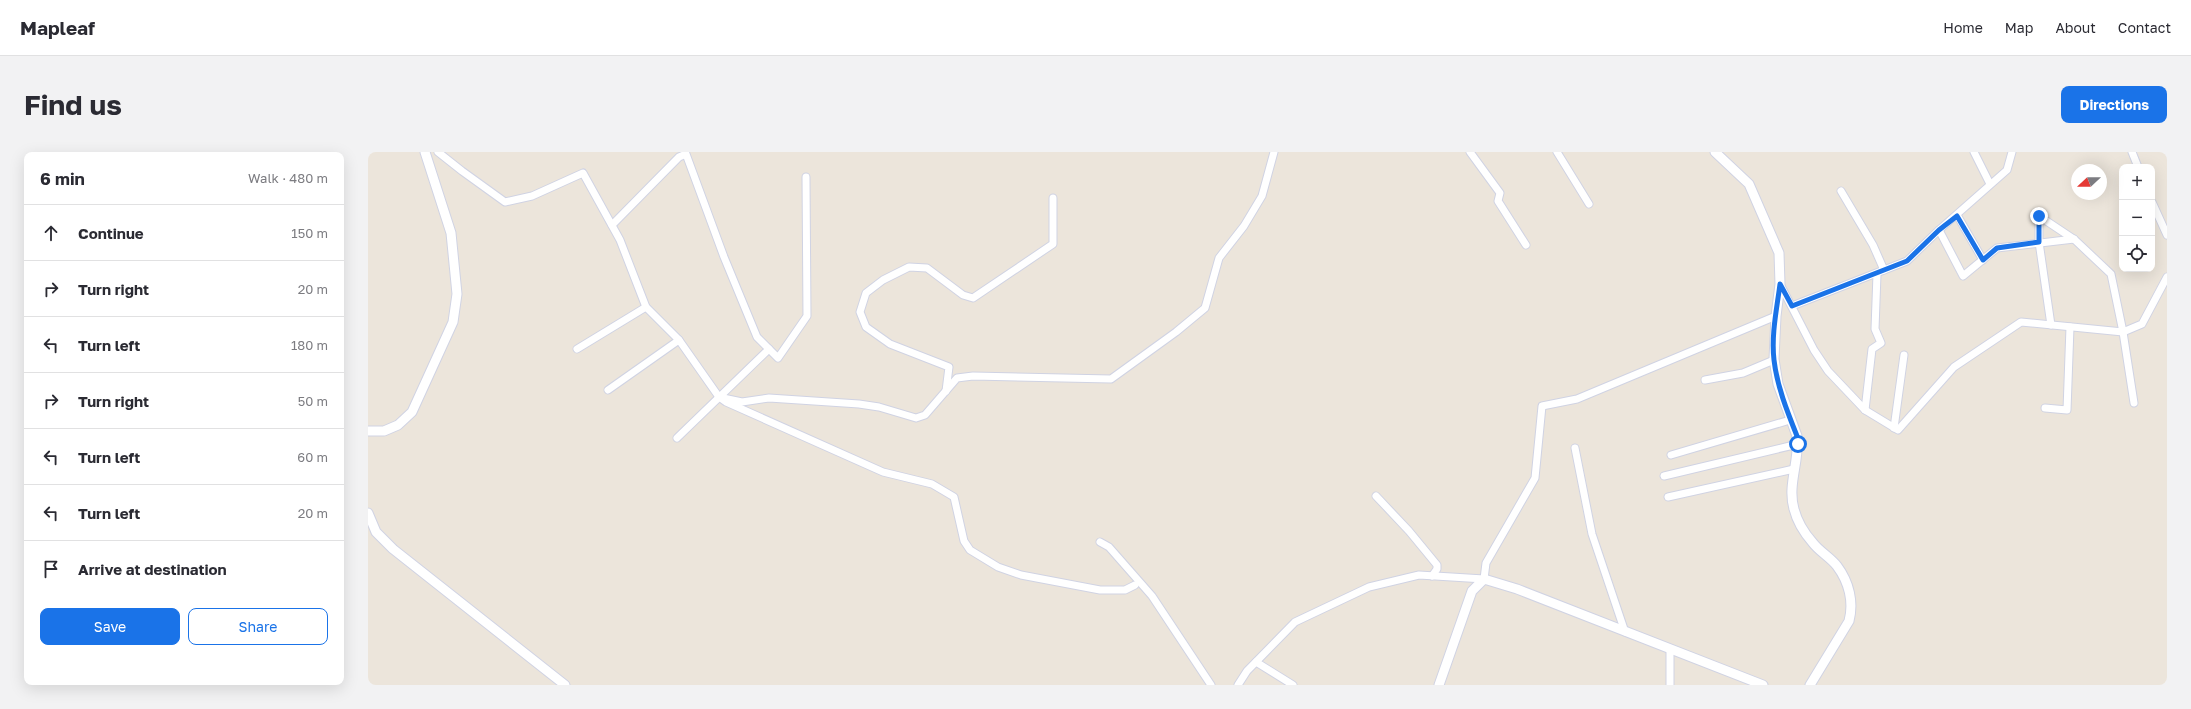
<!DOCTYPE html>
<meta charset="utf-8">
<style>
:root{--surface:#fff;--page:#f2f2f3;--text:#2b2b33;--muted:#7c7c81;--line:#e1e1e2;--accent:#1a73e8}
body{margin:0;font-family:"Golos Text",sans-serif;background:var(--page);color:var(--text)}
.controls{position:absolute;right:12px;top:12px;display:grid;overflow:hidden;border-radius:8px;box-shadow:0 4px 16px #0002}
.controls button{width:36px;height:36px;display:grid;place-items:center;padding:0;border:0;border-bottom:1px solid var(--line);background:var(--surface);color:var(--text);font:20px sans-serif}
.compass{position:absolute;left:1703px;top:12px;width:36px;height:36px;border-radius:50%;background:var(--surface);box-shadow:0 4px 16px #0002;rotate:248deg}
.stop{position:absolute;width:12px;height:12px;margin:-9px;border:3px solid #1a73e8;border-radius:50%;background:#fff}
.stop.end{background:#1a73e8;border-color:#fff;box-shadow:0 1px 4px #0008}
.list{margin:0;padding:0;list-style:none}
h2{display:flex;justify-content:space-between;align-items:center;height:52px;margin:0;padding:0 16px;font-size:17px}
h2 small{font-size:13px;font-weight:400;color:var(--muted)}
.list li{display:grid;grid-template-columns:26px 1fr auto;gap:12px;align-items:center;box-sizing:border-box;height:56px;padding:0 16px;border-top:1px solid var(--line)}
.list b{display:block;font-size:15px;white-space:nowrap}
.list em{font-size:13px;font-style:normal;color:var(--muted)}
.actions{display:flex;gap:8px;padding:12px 16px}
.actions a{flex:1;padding:9px 0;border:1px solid var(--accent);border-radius:8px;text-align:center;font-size:14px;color:var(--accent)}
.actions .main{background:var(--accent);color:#fff}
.icon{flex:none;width:22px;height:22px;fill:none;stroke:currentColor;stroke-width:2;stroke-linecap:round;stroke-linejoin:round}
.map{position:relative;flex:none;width:1799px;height:533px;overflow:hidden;border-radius:8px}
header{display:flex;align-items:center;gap:24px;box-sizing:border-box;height:56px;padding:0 20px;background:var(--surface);border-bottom:1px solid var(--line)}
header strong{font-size:19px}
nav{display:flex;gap:22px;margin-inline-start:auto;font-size:14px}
.intro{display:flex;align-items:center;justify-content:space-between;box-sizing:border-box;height:96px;padding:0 24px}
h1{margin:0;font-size:28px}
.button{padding:10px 18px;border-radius:8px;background:var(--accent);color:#fff;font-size:14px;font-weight:700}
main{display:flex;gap:24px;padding:0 24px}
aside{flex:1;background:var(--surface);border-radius:8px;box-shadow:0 4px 16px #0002}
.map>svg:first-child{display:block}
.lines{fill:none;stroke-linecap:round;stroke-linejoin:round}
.minor-casing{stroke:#d0d3e3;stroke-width:9}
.tertiary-casing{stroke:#d0d3e3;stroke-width:11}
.minor{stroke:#fff;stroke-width:7}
.tertiary{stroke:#fff;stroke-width:9}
.route{stroke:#1a73e8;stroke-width:5}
</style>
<header>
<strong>Mapleaf</strong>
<nav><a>Home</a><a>Map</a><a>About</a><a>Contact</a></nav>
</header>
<div class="intro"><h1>Find us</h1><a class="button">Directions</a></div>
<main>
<aside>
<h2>6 min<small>Walk · 480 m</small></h2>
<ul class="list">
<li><svg class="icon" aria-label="ahead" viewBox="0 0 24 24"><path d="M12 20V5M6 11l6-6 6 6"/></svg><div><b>Continue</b></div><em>150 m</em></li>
<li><svg class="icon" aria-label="right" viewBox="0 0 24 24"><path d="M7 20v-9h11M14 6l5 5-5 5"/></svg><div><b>Turn right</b></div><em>20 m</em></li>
<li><svg class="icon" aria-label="left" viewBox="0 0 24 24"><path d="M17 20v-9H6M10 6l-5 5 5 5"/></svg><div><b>Turn left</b></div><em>180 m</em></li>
<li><svg class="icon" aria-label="right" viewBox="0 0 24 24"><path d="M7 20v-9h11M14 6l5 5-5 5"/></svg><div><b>Turn right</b></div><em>50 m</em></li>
<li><svg class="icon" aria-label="left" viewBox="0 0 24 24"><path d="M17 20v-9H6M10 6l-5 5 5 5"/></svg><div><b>Turn left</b></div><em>60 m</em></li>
<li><svg class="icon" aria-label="left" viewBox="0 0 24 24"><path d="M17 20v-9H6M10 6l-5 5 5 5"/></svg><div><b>Turn left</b></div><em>20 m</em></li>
<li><svg class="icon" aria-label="arrive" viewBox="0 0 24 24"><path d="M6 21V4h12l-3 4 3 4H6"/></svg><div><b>Arrive at destination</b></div></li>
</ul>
<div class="actions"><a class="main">Save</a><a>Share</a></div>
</aside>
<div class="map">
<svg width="1799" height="533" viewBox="0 0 1799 533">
<rect width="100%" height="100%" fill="#ece5db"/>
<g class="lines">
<defs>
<g id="minor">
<path d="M 70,0 L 94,19 L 137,50 L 164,44 L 215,21 L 252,88 L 278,155 L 311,188 L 351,245 L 358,250 L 515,320 L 564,332 L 586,345 L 596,389 L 602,398 L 630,415 L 653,423 L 732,438 L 757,438 L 767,433"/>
<path d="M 1102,0 L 1132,41 L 1130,49 L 1158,93"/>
<path d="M 1189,0 L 1221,52"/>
<path d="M 1606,0 L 1622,32"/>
<path d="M 1764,0 L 1770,15"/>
<path d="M 1473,39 L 1505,93 L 1516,118"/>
<path d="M 1784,50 L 1799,83"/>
<path d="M 1589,63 L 1615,108"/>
<path d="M 244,73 L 311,5 L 318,2 L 356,105 L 389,185 L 401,197"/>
<path d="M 1571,78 L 1595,124 L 1629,96 L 1706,87"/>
<path d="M 1412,132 L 1446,198 L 1460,219 L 1497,258 L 1530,278 L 1586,215 L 1653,170 L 1755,180 L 1766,251"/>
<path d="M 1424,154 L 1539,109 L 1571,78 L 1639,18 L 1644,0"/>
<path d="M 1683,173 L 1671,90 L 1671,64 L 1707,88 L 1743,122 L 1755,180 L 1774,172 L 1799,125"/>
<path d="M 209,197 L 278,155"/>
<path d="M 1337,228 L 1375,221 L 1406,208"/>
<path d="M 240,238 L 311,188"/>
<path d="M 578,239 L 581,215 L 522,192 L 498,175 L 492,160 L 498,141 L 515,128 L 541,115 L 559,116 L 595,143 L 605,146 L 685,92 L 685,46"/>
<path d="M 355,246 L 374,250 L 401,246 L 491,252 L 511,255 L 548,266 L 557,263 L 589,226 L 605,224 L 743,227 L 808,180 L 837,156 L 851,106 L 876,74 L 894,44 L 906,0"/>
<path d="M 1677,256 L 1699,258 L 1702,175"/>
<path d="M 1497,258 L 1504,197 L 1513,191 L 1507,177 L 1509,122"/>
<path d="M 1526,276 L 1536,203"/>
<path d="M 309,286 L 401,197 L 410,206 L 439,164 L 438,25"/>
<path d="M 1207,296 L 1224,382 L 1257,480"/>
<path d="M 1303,303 L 1422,268"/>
<path d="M 1296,324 L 1430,292"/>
<path d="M 1008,344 L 1041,379 L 1069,413 L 1069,417 L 1064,424"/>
<path d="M 1300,345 L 1426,317"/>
<path d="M 732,390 L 741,395 L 784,444 L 843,533"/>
<path d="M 1302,497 L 1302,533"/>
<path d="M 888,510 L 925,533"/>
<path d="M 870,533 L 879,519 L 927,470 L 1001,435 L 1051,423 L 1116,427 L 1118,411 L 1167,326 L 1174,254 L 1209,247 L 1408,164"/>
</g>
<g id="tertiary">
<path d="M 1347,0 L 1381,32 L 1411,101 L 1412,132 L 1408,164 L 1406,207 L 1410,232 L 1429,284 C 1432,308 1419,333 1426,357 C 1429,369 1437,382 1445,391 C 1452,400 1462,405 1469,414 C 1481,430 1486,450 1481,469 L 1442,533"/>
<path d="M 0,279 L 16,279 L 30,273 L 44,260 L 85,170 L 89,142 L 83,81 L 57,0"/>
<path d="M 0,361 L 8,380 L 25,397 L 197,533"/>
<path d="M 1071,533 L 1104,439 L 1116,427 L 1149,437 L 1395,533"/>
</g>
</defs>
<use href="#minor" class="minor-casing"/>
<use href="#tertiary" class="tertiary-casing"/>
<use href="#minor" class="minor"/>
<use href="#tertiary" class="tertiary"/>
</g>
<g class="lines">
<path class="route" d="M 1430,292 L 1429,284 C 1419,259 1409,234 1406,208 C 1403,183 1409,156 1412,132 L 1424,154 L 1539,109 L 1571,78 L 1589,64 L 1615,108 L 1629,96 L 1671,90 L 1671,64"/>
</g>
</svg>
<div class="controls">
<button>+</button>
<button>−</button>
<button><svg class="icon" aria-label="locate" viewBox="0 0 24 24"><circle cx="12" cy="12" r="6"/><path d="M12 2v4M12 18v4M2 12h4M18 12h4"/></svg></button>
</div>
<svg class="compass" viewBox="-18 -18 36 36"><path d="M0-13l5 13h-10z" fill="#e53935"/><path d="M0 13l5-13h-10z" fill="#7c7c81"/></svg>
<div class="stop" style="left:1430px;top:292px"></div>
<div class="stop end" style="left:1671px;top:64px"></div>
</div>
</main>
